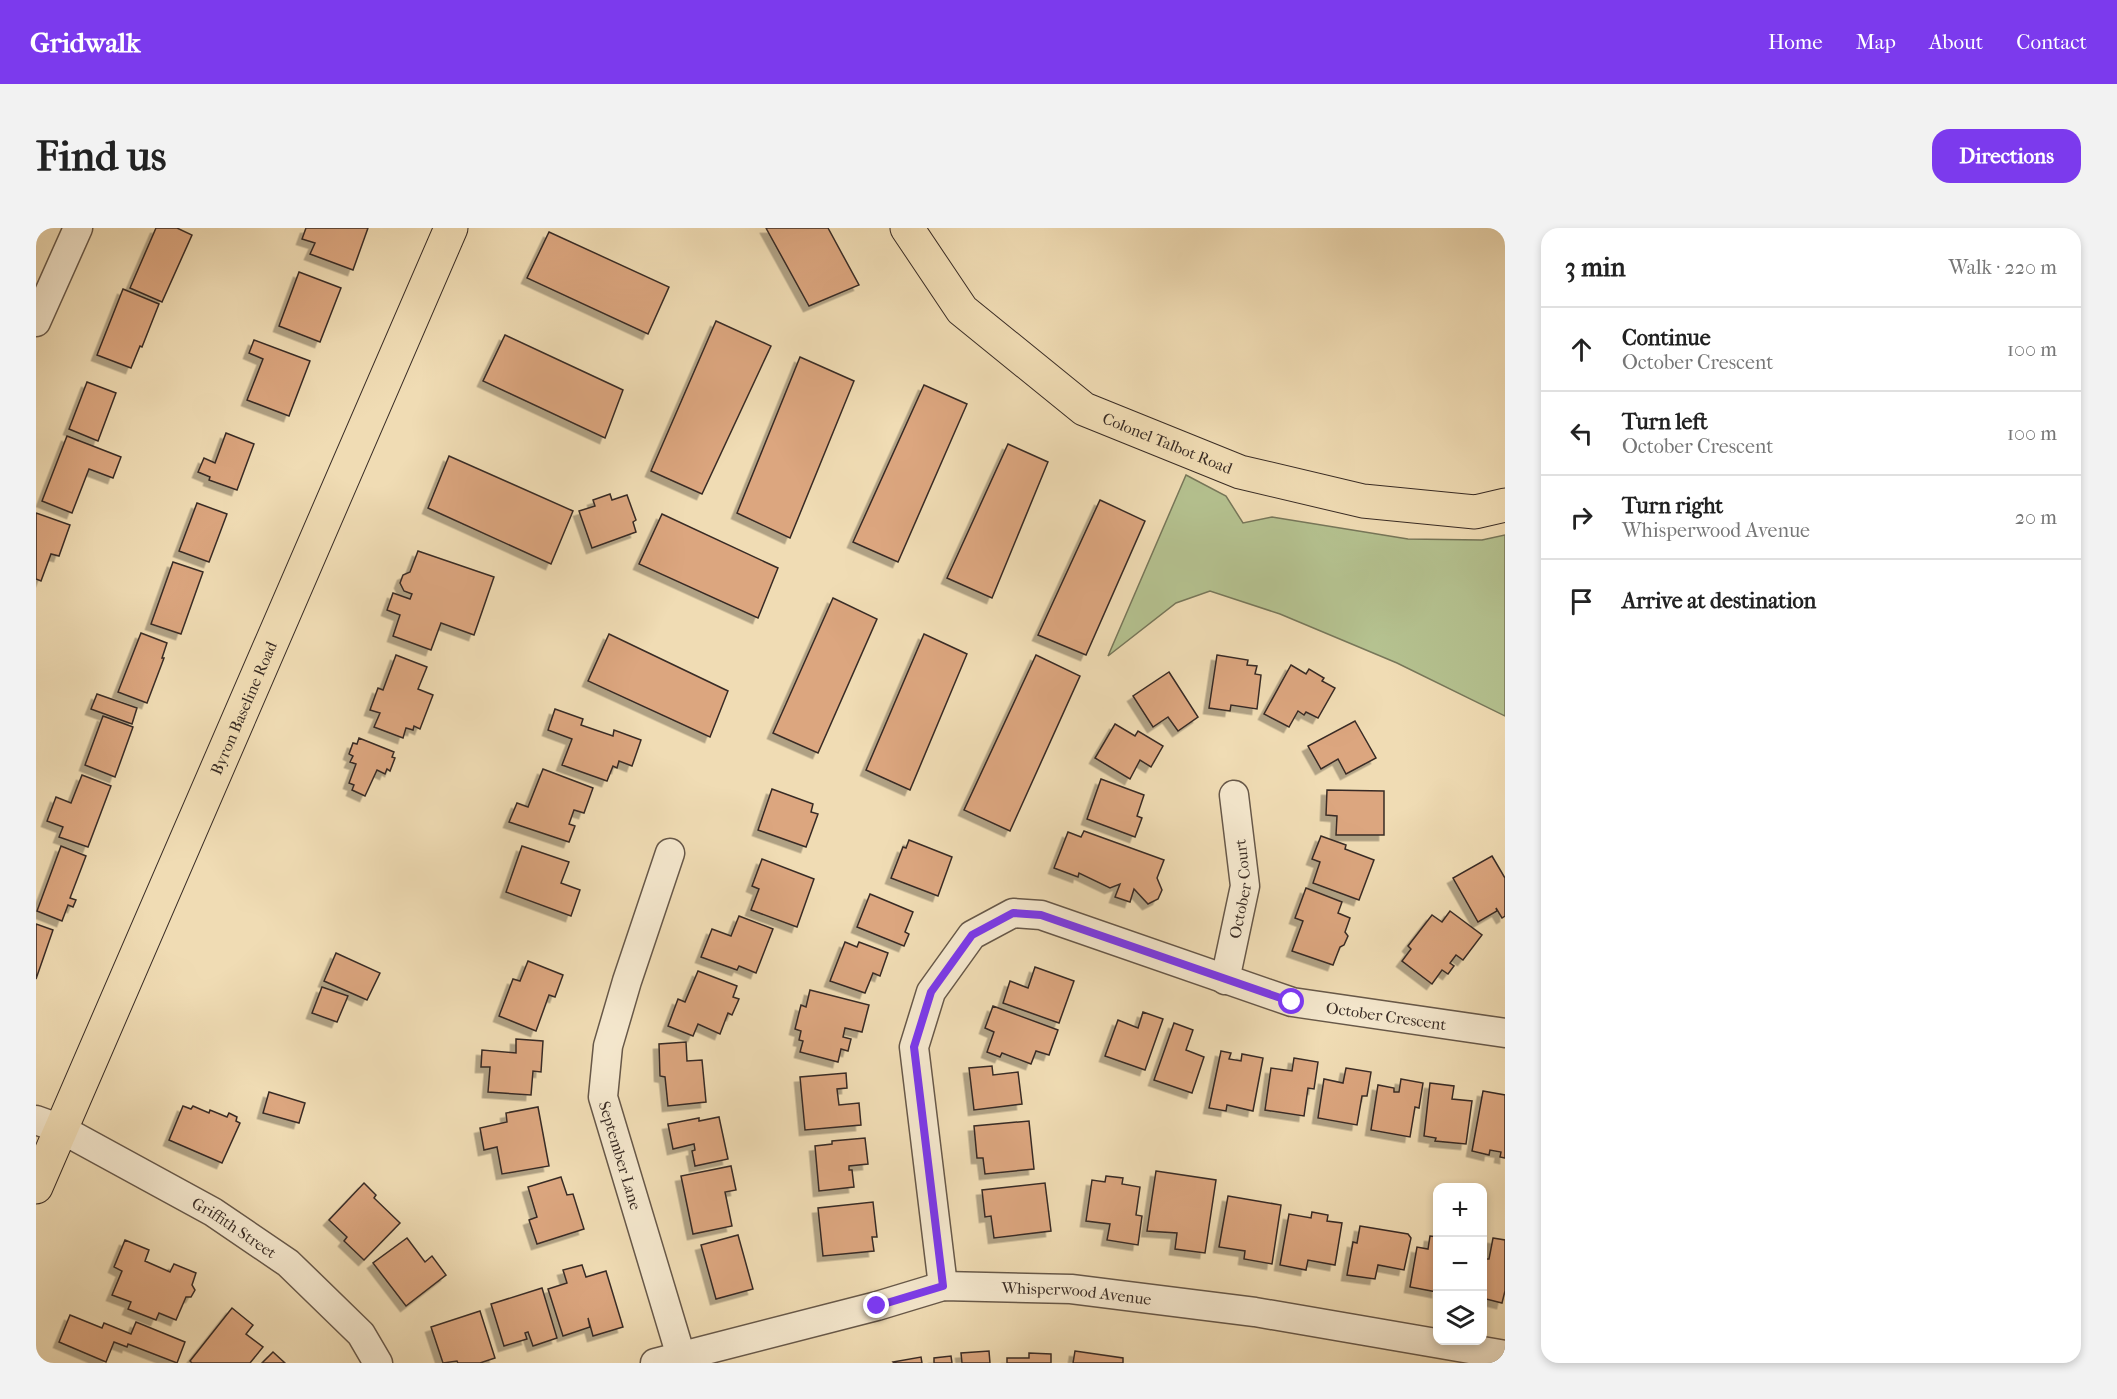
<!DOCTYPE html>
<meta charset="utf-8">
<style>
:root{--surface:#fff;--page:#f2f2f2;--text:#222;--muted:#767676;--line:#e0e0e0;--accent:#7c3aed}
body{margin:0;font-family:"IM FELL French Canon",serif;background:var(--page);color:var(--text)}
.controls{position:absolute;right:18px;bottom:18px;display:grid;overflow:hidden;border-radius:12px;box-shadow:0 3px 9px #0003}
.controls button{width:54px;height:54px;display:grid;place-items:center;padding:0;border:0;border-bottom:2px solid var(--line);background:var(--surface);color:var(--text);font:30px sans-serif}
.stop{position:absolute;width:18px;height:18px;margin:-14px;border:4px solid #7c3aed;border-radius:50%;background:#fff}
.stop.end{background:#7c3aed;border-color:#fff;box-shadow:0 2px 6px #0008}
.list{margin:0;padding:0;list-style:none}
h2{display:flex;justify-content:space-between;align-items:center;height:78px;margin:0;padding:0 24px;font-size:26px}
h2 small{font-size:20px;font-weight:400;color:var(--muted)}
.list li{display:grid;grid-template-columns:39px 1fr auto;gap:18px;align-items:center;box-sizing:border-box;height:84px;padding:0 24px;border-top:2px solid var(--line)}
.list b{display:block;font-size:22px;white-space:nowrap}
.list p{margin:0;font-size:20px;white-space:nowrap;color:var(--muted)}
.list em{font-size:20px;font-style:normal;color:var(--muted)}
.icon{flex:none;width:33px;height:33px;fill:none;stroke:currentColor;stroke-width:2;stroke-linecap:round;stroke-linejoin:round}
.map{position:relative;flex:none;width:1469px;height:1135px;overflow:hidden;border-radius:18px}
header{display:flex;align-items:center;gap:36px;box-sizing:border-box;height:84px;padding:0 30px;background:var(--accent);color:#fff}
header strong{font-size:28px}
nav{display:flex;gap:33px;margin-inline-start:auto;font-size:21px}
.intro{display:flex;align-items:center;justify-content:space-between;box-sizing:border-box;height:144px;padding:0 36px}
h1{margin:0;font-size:42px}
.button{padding:15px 27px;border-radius:18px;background:var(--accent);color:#fff;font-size:21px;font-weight:700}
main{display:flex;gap:36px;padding:0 36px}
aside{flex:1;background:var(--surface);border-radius:18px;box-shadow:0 3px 9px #0003}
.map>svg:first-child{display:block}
.green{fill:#b5c290;stroke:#77775a;stroke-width:1.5}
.building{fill:#dca67f;stroke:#392c25;stroke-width:1.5;filter:url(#shadow)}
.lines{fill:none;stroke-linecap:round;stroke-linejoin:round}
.minor-casing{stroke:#675849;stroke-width:31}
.major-casing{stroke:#392c25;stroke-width:35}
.minor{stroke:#f5e8ce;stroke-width:28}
.major{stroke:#f0dcb4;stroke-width:33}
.route{stroke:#7c3aed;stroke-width:8}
.labels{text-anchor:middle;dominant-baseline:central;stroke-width:6;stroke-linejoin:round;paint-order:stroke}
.street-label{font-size:16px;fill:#392c25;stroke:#f5e8ce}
</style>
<header>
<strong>Gridwalk</strong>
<nav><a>Home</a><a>Map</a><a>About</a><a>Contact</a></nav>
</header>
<div class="intro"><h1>Find us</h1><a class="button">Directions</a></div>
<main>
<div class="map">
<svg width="1469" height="1135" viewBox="0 0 1469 1135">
<defs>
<filter id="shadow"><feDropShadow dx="-5.5" dy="5.5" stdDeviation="0" flood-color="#0004"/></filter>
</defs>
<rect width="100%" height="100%" fill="#f0dcb4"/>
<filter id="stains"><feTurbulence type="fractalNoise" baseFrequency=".00333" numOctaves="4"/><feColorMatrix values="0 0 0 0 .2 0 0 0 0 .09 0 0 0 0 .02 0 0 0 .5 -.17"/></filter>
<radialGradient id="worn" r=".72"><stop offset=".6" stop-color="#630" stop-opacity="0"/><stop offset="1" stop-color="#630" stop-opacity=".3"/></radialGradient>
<path class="green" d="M 1150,247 L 1190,268 L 1207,295 L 1236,289 L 1372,311 L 1446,312 L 1469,307 L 1469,488 L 1361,435 L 1244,386 L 1174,363 L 1140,375 L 1072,428 Z"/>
<g class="building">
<path d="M 120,0 L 141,0 L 156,7 L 126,74 L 94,60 Z"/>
<path d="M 270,0 L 332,0 L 317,42 L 274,26 L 279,15 L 266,11 Z"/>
<path d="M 730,0 L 792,0 L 823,57 L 773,78 Z"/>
<path d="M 513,4 L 633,59 L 612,106 L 491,50 Z"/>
<path d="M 263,44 L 305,60 L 284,114 L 243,98 Z"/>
<path d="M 87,61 L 123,76 L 106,119 L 104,118 L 95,140 L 61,127 Z"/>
<path d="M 680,93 L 735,118 L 666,266 L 615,243 Z"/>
<path d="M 469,107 L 587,162 L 569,210 L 447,153 Z"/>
<path d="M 218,112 L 274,133 L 253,188 L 211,172 L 227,131 L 213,125 Z"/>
<path d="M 764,129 L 818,153 L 754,310 L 701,285 Z"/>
<path d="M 51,154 L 80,165 L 62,213 L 33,201 Z"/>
<path d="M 888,157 L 931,176 L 862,334 L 817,314 Z"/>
<path d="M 190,205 L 218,216 L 201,262 L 173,252 L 174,249 L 162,244 L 168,230 L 179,235 Z"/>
<path d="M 31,208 L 85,229 L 77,250 L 53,241 L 36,285 L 6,273 Z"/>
<path d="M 972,216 L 1012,234 L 956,370 L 911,350 Z"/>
<path d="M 413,228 L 537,283 L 515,336 L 392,280 Z"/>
<path d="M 574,266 L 576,272 L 591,267 L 600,292 L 597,294 L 600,304 L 556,320 L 543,283 L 559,278 L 557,272 Z"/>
<path d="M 1064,272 L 1109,293 L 1050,427 L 1002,407 Z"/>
<path d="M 161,275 L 191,286 L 173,334 L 143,323 Z"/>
<path d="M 0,285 L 34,297 L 23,328 L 15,326 L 5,353 L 0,351 Z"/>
<path d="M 626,286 L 742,340 L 722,390 L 603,336 Z"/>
<path d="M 382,323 L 458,349 L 438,407 L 405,395 L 395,422 L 357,408 L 364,387 L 351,382 L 357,365 L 374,371 L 376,366 L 368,363 L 364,355 L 367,347 L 374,344 Z"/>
<path d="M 137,334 L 167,344 L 145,406 L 115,396 Z"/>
<path d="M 797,370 L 841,391 L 782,525 L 737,505 Z"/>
<path d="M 105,405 L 131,415 L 126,430 L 128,430 L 111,475 L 82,464 Z"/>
<path d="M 573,406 L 692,463 L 674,509 L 552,453 Z"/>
<path d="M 888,406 L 931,426 L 874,562 L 830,542 Z"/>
<path d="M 360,427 L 391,439 L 382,461 L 397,467 L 384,501 L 378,498 L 377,502 L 370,500 L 367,510 L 338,499 L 344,485 L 334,482 L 342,460 L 347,462 Z"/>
<path d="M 1000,427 L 1044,448 L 974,603 L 928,582 Z"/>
<path d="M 1181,427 L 1212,432 L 1211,437 L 1221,438 L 1219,446 L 1225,447 L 1221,481 L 1195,477 L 1194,483 L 1173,480 Z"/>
<path d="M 1255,437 L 1270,446 L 1273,441 L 1288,450 L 1286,453 L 1299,460 L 1282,490 L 1270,484 L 1268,487 L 1262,483 L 1253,499 L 1228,486 Z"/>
<path d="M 1133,444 L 1162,489 L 1142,503 L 1132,489 L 1117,499 L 1097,468 Z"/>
<path d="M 61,466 L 101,480 L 96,496 L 55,481 Z"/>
<path d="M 519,481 L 547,491 L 545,497 L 577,508 L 578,502 L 605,512 L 596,538 L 583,533 L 581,540 L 577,538 L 571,553 L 526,537 L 536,511 L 512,502 Z"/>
<path d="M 67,488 L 97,499 L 79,549 L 49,537 Z"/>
<path d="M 1319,493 L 1340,530 L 1310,546 L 1302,531 L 1285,541 L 1272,518 Z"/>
<path d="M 1079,496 L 1099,508 L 1102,503 L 1127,518 L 1115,539 L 1104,532 L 1094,551 L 1059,530 Z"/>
<path d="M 323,510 L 358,524 L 356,529 L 359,530 L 354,543 L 351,541 L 349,546 L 341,542 L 329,568 L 316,562 L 318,557 L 313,555 L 320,536 L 314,534 L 317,528 L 313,526 L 317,515 L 321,516 Z"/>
<path d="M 507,541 L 557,560 L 548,585 L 538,582 L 533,596 L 539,598 L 533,614 L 473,594 L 481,575 L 492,579 Z"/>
<path d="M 46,547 L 75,558 L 52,619 L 23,609 L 27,599 L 11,593 L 20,569 L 35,575 Z"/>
<path d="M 1065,551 L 1108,567 L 1101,588 L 1106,590 L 1099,609 L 1051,591 Z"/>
<path d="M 736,561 L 777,576 L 775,584 L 782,586 L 770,619 L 722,602 Z"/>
<path d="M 1291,562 L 1348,563 L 1348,607 L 1300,607 L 1301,588 L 1290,587 Z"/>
<path d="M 1048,603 L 1128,632 L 1121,650 L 1126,662 L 1122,671 L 1112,676 L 1098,661 L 1094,674 L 1079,669 L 1084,656 L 1074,660 L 1043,645 L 1042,649 L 1018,640 L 1032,604 L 1045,609 Z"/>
<path d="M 1285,608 L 1310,617 L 1309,621 L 1338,632 L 1323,672 L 1277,655 L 1284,634 L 1276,631 Z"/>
<path d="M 873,612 L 916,629 L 902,668 L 855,650 L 867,619 L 870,620 Z"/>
<path d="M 25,618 L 50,628 L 34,670 L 40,672 L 37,679 L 32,677 L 26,693 L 1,683 Z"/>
<path d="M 486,618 L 533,634 L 525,655 L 544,662 L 535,688 L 470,664 Z"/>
<path d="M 1456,628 L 1469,650 L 1469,688 L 1466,690 L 1460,680 L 1461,683 L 1442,694 L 1417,650 Z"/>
<path d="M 726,631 L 778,651 L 761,699 L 715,682 L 723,661 L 716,658 Z"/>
<path d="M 1270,660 L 1306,674 L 1302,685 L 1314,690 L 1309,704 L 1312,708 L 1308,717 L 1304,719 L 1297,737 L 1256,723 L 1267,693 L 1259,690 Z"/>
<path d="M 834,666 L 877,684 L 869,704 L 873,706 L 868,718 L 821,699 Z"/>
<path d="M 1414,683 L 1446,707 L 1427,732 L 1420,727 L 1414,735 L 1418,738 L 1412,746 L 1406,742 L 1396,756 L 1366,733 L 1375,721 L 1372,718 L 1396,687 L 1406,694 Z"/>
<path d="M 703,688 L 737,701 L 720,745 L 703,738 L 701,742 L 665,729 L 676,701 L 695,708 Z"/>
<path d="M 0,696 L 17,702 L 0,751 Z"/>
<path d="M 809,714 L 821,719 L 823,714 L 852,725 L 844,748 L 837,745 L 829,765 L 794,753 Z"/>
<path d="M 300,725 L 344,745 L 331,772 L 288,753 Z"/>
<path d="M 492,733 L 527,747 L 519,769 L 513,767 L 500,803 L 463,788 L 477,751 L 484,753 Z"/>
<path d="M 999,739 L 1038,753 L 1023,795 L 967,775 L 974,753 L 992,760 Z"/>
<path d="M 662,743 L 701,758 L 697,769 L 703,771 L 696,787 L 692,785 L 684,806 L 662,796 L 657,808 L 632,798 L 642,771 L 649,774 Z"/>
<path d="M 286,759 L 312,768 L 301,794 L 276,785 Z"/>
<path d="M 774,762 L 833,777 L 826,804 L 809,800 L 807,809 L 815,811 L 812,823 L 805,821 L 802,834 L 764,824 L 767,813 L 763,812 L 765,803 L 759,801 L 765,777 L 770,779 Z"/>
<path d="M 957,778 L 1022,802 L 1013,827 L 1000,823 L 995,836 L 966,825 L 964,829 L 951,824 L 958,804 L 949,800 Z"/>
<path d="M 1107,784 L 1127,791 L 1109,842 L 1069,828 L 1082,792 L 1102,800 Z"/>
<path d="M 1138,795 L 1157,802 L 1150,822 L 1168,829 L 1156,865 L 1118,852 Z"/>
<path d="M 480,811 L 507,813 L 505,844 L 497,843 L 495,867 L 452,864 L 454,839 L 445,839 L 446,822 L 480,825 Z"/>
<path d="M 650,814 L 651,833 L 666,832 L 670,874 L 632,878 L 629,849 L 624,848 L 623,816 Z"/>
<path d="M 1185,823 L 1195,825 L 1193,831 L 1205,833 L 1206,826 L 1227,830 L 1217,883 L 1191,877 L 1190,883 L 1173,880 Z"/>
<path d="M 1258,830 L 1282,834 L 1278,861 L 1272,860 L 1268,888 L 1229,882 L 1235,840 L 1256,843 Z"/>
<path d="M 956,838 L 957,847 L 982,844 L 986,876 L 938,882 L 933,840 Z"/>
<path d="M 1310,840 L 1335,844 L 1331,868 L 1326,868 L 1321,897 L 1282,890 L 1288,851 L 1307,855 Z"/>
<path d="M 810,845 L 811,860 L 801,861 L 803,877 L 823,875 L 825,897 L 769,902 L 764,849 Z"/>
<path d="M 1365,851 L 1387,855 L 1383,880 L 1379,879 L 1374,909 L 1335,902 L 1342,857 L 1358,860 L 1358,864 L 1363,864 Z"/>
<path d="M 1394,855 L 1418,858 L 1416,871 L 1436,873 L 1430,916 L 1399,913 L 1400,910 L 1388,908 Z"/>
<path d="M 1447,863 L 1469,867 L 1469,930 L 1464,929 L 1465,924 L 1454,922 L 1453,927 L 1436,923 Z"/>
<path d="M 233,864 L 269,875 L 263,895 L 227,885 Z"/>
<path d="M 147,878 L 155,881 L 157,878 L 173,885 L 174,882 L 191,889 L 193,885 L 201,889 L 200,893 L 204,895 L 186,935 L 133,912 Z"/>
<path d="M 502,879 L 513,938 L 466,946 L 461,919 L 448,922 L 444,900 L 471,894 L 470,885 Z"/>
<path d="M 683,889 L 692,931 L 659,938 L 656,923 L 659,922 L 658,916 L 637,921 L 632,896 L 663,890 L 663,893 Z"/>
<path d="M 993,893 L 998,941 L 949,946 L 947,930 L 941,930 L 938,898 Z"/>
<path d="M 829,910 L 832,936 L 813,938 L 813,942 L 816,942 L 818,959 L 783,963 L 779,918 L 796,916 L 796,913 Z"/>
<path d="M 695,938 L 700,962 L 689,964 L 696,998 L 657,1006 L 645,948 Z"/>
<path d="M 1120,943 L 1180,952 L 1169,1025 L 1139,1021 L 1141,1005 L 1111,1003 Z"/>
<path d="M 1070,948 L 1087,950 L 1086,956 L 1104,959 L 1100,987 L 1106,988 L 1102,1017 L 1071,1012 L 1074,996 L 1050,993 L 1056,952 L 1069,954 Z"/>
<path d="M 525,949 L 531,967 L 537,966 L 548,1001 L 501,1016 L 493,992 L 501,989 L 492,959 Z"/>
<path d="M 328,955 L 340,967 L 338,970 L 364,995 L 328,1032 L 308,1013 L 311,1009 L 293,992 Z"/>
<path d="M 1009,955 L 1015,1003 L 958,1010 L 955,988 L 949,989 L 946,962 Z"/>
<path d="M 1192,968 L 1245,977 L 1236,1036 L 1208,1031 L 1209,1023 L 1183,1019 Z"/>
<path d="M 837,974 L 841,1009 L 836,1009 L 838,1023 L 787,1028 L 782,980 Z"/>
<path d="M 1276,984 L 1292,987 L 1291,993 L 1306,995 L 1299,1037 L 1272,1032 L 1270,1042 L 1244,1037 L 1253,986 L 1275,990 Z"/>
<path d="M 1324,998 L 1372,1006 L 1375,1010 L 1368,1042 L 1342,1037 L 1339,1051 L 1311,1047 L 1317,1014 L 1321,1015 Z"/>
<path d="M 702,1007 L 717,1061 L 680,1071 L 665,1017 Z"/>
<path d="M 1394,1008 L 1402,1009 L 1401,1064 L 1374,1059 L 1381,1019 L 1392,1021 Z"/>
<path d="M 371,1010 L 389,1034 L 396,1028 L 410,1047 L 370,1078 L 337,1035 Z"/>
<path d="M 1457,1010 L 1469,1012 L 1469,1063 L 1466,1075 L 1446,1070 L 1446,1031 L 1453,1031 Z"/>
<path d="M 89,1012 L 113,1022 L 109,1033 L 134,1044 L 138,1036 L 160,1045 L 156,1057 L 159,1062 L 155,1069 L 150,1069 L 140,1092 L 123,1085 L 120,1092 L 92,1081 L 95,1074 L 76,1067 L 86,1043 L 78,1039 Z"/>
<path d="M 546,1037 L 550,1049 L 570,1043 L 587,1099 L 557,1108 L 552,1090 L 554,1099 L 527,1108 L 512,1061 L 531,1055 L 527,1042 Z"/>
<path d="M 506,1060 L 521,1110 L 497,1118 L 492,1104 L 489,1105 L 491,1111 L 468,1118 L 455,1076 Z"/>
<path d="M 196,1080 L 217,1097 L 210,1106 L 227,1119 L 214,1135 L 156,1135 L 154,1133 Z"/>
<path d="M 444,1083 L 459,1130 L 444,1135 L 422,1135 L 421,1133 L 407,1135 L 395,1099 Z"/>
<path d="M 34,1087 L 66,1100 L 68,1095 L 95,1106 L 100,1094 L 149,1114 L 141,1135 L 92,1116 L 91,1119 L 78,1114 L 70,1134 L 23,1114 Z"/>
<path d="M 953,1123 L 954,1135 L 926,1135 L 925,1125 Z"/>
<path d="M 1039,1123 L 1087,1130 L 1087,1135 L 1037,1135 Z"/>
<path d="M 237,1124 L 249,1135 L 226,1135 Z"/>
<path d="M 993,1125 L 1015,1126 L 1015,1135 L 971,1135 L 971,1130 L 993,1130 Z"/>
<path d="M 915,1128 L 916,1135 L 898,1135 L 898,1130 Z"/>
<path d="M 885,1129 L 886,1135 L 858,1135 L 857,1134 Z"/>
</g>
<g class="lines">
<defs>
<g id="minor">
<path d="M 0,94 L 42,0"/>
<path id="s1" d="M 634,625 L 591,753 L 572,818 L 567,869 L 647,1135"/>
<path id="s2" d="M 1189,752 L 1209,658 L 1198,567"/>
<path id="s3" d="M 0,892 L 25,901 L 177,984 L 252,1035 L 325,1106 L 342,1135"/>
<path id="s4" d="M 907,1058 L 878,819 L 895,764 L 936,707 L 977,685 L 1005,687 L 1256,774 L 1469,805"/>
<path id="s5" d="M 619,1135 L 841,1078 L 907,1058 L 1035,1061 L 1219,1084 L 1469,1127"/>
</g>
<g id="major">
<path id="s6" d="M 871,0 L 926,82 L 1048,181 L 1204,244 L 1327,273 L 1439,284 L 1469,277"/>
<path id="s7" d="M 0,959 L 415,0"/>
</g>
</defs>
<use href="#minor" class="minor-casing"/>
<use href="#major" class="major-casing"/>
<use href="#minor" class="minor"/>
<use href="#major" class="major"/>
</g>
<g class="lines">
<path class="route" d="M 841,1078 L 907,1058 L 878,819 L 895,764 L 936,707 L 977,685 L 1005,687 L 1256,774"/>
</g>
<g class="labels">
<g class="street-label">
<text stroke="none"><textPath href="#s6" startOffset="346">Colonel Talbot Road</textPath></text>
<text stroke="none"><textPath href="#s7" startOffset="522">Byron Baseline Road</textPath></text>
<text stroke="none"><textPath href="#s2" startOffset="93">October Court</textPath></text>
<text stroke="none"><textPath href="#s4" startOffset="804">October Crescent</textPath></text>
<text stroke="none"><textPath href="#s1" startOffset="315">September Lane</textPath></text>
<text stroke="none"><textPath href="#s3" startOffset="226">Griffith Street</textPath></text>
<text stroke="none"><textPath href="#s5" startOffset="432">Whisperwood Avenue</textPath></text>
</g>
</g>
<rect width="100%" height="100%" filter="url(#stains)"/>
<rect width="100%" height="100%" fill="url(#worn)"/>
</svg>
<div class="controls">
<button>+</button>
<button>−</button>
<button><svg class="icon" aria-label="layers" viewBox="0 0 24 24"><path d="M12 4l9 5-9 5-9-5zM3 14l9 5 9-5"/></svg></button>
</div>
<div class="stop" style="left:1256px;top:774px"></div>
<div class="stop end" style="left:841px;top:1078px"></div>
</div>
<aside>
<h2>3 min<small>Walk · 220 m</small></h2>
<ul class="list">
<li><svg class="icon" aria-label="ahead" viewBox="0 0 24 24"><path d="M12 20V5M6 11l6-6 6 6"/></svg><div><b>Continue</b><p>October Crescent</p></div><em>100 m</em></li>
<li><svg class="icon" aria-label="left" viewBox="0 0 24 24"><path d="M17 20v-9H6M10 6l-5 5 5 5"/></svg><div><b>Turn left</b><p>October Crescent</p></div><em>100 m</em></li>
<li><svg class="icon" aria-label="right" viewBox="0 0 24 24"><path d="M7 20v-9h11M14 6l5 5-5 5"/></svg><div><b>Turn right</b><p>Whisperwood Avenue</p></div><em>20 m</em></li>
<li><svg class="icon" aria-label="arrive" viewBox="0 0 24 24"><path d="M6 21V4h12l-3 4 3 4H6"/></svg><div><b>Arrive at destination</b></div></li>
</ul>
</aside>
</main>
